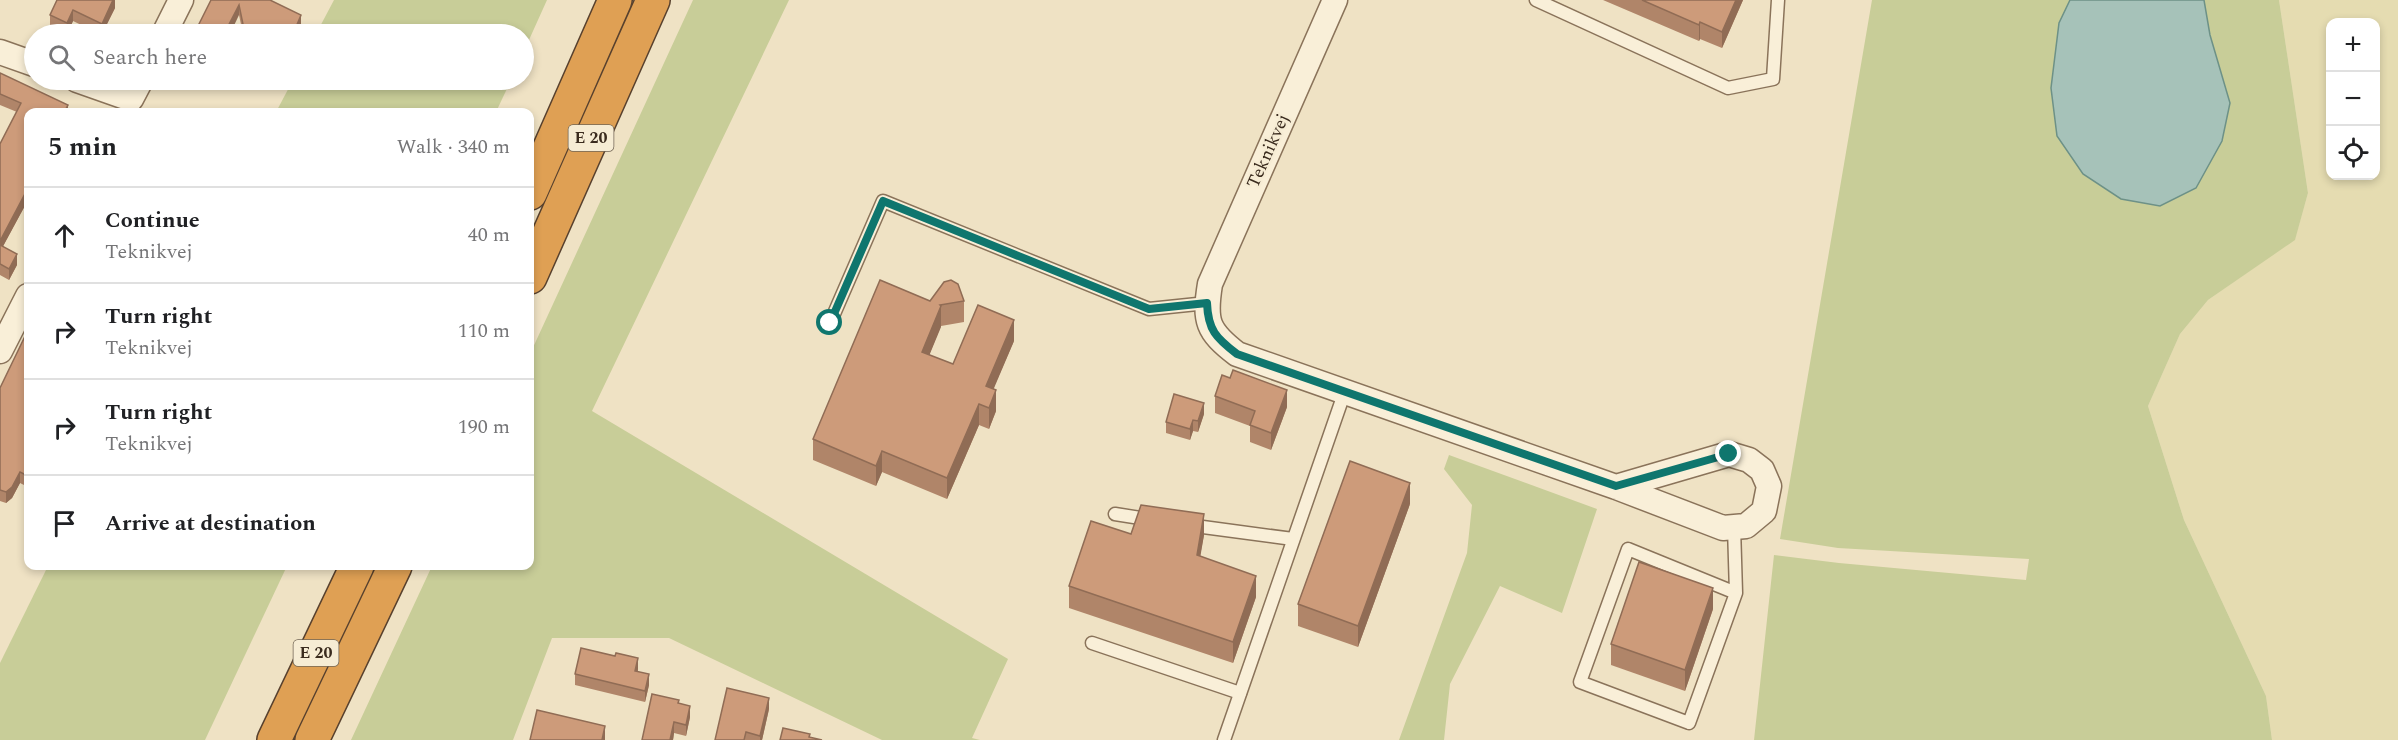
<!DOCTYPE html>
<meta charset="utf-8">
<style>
:root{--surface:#fff;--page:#f6f6f6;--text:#202124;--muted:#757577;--line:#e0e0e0}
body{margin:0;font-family:Spectral,serif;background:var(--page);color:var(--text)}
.controls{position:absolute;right:18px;top:18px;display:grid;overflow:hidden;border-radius:12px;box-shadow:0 3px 9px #0003}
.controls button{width:54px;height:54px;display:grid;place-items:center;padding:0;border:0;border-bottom:2px solid var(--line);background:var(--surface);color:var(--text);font:30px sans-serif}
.stop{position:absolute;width:18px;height:18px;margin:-14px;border:4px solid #0f766e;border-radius:50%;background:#fff}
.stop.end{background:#0f766e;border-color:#fff;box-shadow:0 2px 6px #0008}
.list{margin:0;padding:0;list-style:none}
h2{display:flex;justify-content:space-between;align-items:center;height:78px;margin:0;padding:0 24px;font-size:26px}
h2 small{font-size:20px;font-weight:400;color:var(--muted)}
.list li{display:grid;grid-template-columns:39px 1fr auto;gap:18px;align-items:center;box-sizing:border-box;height:96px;padding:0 24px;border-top:2px solid var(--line)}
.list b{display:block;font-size:22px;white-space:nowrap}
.list p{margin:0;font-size:20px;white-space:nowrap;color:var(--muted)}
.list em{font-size:20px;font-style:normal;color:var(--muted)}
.icon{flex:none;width:33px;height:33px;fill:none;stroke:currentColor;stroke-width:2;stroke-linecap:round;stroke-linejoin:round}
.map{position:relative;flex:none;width:2398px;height:740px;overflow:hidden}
.search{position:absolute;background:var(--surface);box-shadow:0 3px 9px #0003;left:24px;top:24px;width:510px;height:66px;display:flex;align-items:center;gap:15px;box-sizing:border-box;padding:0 21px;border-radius:33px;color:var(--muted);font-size:22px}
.panel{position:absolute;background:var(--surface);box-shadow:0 3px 9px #0003;left:24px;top:108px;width:510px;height:462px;border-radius:12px}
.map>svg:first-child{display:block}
.farmland{fill:#e5dcb1;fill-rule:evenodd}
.green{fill:#c8cd98}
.water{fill:#a6c2b9;stroke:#6d9187;stroke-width:1.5}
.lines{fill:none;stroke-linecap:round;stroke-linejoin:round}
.lane-casing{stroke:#8a735a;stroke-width:15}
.street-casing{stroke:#8a735a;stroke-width:27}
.highway-casing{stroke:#58412e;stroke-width:36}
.lane{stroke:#f9efd8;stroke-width:12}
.street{stroke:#f9efd8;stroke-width:24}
.highway{stroke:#dfa054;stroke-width:33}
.wall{fill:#b08569}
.shaded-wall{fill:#906c55}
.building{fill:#cd9b7a;stroke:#906c55;stroke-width:1.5}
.route{stroke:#0f766e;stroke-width:8}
.labels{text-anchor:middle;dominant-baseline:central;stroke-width:4.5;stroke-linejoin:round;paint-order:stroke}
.shield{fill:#f6ecd4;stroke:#726555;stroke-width:1.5}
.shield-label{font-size:16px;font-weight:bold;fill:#3a2b1e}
.street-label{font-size:18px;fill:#3a2b1e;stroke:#f6ecd4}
</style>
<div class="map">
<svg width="2398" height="740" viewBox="0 0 2398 740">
<rect width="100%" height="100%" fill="#efe2c4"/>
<path class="farmland" d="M 2279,0 L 2398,0 L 2398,740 L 2272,740 L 2266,696 L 2184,520 L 2148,406 L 2180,334 L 2208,300 L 2295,239 L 2308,193 ZM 2330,22 L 2376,22 L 2376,176 L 2330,176 Z"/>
<g class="green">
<path d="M 334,0 L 547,0 L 524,51 L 524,34 L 316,34 Z"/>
<path d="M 693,0 L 789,0 L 592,411 L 1008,659 L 972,738 L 980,740 L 882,740 L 669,638 L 552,638 L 513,740 L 351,740 L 432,566 L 530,566 L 530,354 Z"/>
<path d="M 1872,0 L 2279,0 L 2308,193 L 2295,240 L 2208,300 L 2180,334 L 2148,406 L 2184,520 L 2266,696 L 2272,740 L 1754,740 L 1774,555 L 1839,563 L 2026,580 L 2029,559 L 1838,548 L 1780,539 Z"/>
<path d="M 293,80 L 511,80 L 496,112 L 276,112 Z"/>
<path d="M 1449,455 L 1597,509 L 1562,613 L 1500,586 L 1450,684 L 1444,740 L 1399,740 L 1467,553 L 1472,505 L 1444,469 Z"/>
<path d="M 48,566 L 287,566 L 205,740 L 0,740 L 0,663 Z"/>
</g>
<path class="water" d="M 2070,0 L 2204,0 L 2210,35 L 2230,103 L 2222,141 L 2196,188 L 2160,206 L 2121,199 L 2083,174 L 2057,136 L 2051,88 L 2059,23 Z"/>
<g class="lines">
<defs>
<g id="lane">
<path d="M 1536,0 L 1728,88 L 1773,79 L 1778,0"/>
<path d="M 830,323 L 883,201 L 1149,309 L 1207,303"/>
<path d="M 1115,514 L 1153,520"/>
<path d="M 1188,525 L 1293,539"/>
<path d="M 1734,527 L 1736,593 L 1689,723 L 1580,682 L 1628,549 L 1736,593"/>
<path d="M 1092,643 L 1240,693"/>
<path d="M 1224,740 L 1345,391"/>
</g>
<g id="street">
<path d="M 1335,0 L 1210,284 C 1204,321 1207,331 1237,354 L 1616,487 L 1723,528 L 1746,526 L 1764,511 L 1769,486 L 1762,470 L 1749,460 L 1729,454 L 1616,487"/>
<path d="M 164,34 L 181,0"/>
<path d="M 0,52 L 34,64"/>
<path d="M 77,80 L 131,99 L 141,80"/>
<path d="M 0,351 L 28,296"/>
</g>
<g id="highway">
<path d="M 530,193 L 615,0"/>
<path d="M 530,277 L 653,0"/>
<path d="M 274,740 L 357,566"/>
<path d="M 312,740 L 395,566"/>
</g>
</defs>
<use href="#lane" class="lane-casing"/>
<use href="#street" class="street-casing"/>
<use href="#highway" class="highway-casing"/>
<use href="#lane" class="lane"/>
<use href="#street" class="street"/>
<use href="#highway" class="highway"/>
</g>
<g class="wall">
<path d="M 115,0 L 115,8 L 102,34 L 100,34 L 73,21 L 67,34 L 50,26 L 50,15 Z"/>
<path d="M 211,0 L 270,0 L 301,26 L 297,34 L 243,34 L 239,15 Z"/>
<path d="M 1603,0 L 1743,0 L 1722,48 L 1700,39 L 1699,41 Z"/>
<path d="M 0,73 L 68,112 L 28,112 L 28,200 L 3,246 L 17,265 L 9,280 L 0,275 L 0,144 L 17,112 L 0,105 Z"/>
<path d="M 930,301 L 964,301 L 964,322 L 941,326 L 929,355 L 953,364 L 1014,341 L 993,389 L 996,411 L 989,429 L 979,425 L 947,499 L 882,472 L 876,486 L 813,460 L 813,439 Z"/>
<path d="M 28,330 L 26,486 L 20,483 L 12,498 L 6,503 L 0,501 L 0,388 Z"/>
<path d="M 1215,396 L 1287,407 L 1271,450 L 1250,442 L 1250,426 L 1215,413 Z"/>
<path d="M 1204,414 L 1198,432 L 1193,431 L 1190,440 L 1166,433 L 1166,422 Z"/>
<path d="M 1410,504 L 1358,647 L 1298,626 L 1298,604 Z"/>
<path d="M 1131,534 L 1204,535 L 1200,556 L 1256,597 L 1233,663 L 1069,608 L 1069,586 Z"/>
<path d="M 1713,609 L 1685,691 L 1611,665 L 1611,644 Z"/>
<path d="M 638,669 L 638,672 L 649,685 L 645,702 L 575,685 L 575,674 Z"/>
<path d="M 679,703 L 690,717 L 686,736 L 674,733 L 673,740 L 642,740 Z"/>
<path d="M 769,709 L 762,740 L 715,740 Z"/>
</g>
<g class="shaded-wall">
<path d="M 113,0 L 115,0 L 115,8 L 102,34 L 102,24 Z"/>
<path d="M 1736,0 L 1743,0 L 1722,48 L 1722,32 Z"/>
<path d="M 239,5 L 239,15 L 230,34 L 224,34 Z"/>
<path d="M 73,10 L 73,21 L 67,34 L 67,23 Z"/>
<path d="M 301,15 L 301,26 L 297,34 L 293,34 Z"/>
<path d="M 1700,22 L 1700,39 L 1699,41 L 1699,25 Z"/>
<path d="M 68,105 L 68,112 L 64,112 Z"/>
<path d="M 28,188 L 28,200 L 0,252 L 0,241 Z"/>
<path d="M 17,254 L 17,265 L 9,280 L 9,269 Z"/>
<path d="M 941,306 L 941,327 L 922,373 L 922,352 Z"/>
<path d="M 1014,320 L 1014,341 L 986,407 L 986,386 Z"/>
<path d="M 996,390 L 996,411 L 989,429 L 989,408 Z"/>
<path d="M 1287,390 L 1287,407 L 1271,450 L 1271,433 Z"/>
<path d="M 1204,403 L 1204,414 L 1198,432 L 1198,421 Z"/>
<path d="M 979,404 L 979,425 L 947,499 L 947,478 Z"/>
<path d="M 1193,420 L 1193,431 L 1190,440 L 1190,429 Z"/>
<path d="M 882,451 L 882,472 L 876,486 L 876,466 Z"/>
<path d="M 28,470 L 28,481 L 26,486 L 26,475 Z"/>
<path d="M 20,472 L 20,483 L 12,498 L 6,503 L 6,492 Z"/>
<path d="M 1410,483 L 1410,504 L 1358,647 L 1358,626 Z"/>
<path d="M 1204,514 L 1204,535 L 1197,576 L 1197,555 Z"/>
<path d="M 1256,576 L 1256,597 L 1233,663 L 1233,642 Z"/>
<path d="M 1713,588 L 1713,609 L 1685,691 L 1685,670 Z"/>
<path d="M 638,658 L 638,669 L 635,682 L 635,671 Z"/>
<path d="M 649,674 L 649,685 L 645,702 L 645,691 Z"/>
<path d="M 769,698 L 769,709 L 762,740 L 760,740 L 760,736 Z"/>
<path d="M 690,706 L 690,717 L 686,736 L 686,725 Z"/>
<path d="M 674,722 L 674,733 L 673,740 L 670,740 Z"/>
<path d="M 605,726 L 605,740 L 602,740 Z"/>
</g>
<g class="building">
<path d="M 57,0 L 113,0 L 102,24 L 73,10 L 67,23 L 50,15 Z"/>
<path d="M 211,0 L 270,0 L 301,15 L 293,34 L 245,34 L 239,5 L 224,34 L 194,34 Z"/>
<path d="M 1642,0 L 1736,0 L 1722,32 L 1700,22 L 1699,25 Z"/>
<path d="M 0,73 L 68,105 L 64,112 L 28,112 L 28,188 L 0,241 L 0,144 L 21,103 L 0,94 Z"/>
<path d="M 0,245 L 17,254 L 9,269 L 0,264 Z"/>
<path d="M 880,280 L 930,301 L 944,282 L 951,280 L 958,284 L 964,301 L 940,305 L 941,306 L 922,352 L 953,364 L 978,305 L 1014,320 L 986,386 L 996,390 L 989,408 L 979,404 L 947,478 L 882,451 L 876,466 L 813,439 Z"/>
<path d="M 28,330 L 28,470 L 26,475 L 20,472 L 12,487 L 6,492 L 0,490 L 0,388 Z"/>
<path d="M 1233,370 L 1287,390 L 1271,433 L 1250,425 L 1255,411 L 1215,396 L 1222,375 L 1230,378 Z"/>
<path d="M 1174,394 L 1204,403 L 1198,421 L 1193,420 L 1190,429 L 1166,422 Z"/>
<path d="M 1350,461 L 1410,483 L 1358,626 L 1298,604 Z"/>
<path d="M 1141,505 L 1204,514 L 1197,555 L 1256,576 L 1233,642 L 1069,586 L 1091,521 L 1131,534 Z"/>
<path d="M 1639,562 L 1713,588 L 1685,670 L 1611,644 Z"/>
<path d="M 581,648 L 615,656 L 616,653 L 638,658 L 635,671 L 649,674 L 645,691 L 575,674 Z"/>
<path d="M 727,688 L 769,698 L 760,736 L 746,732 L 744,740 L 715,740 Z"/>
<path d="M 652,694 L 679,700 L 678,703 L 690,706 L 686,725 L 674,722 L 670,740 L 642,740 Z"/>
<path d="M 537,710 L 605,726 L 602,740 L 530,740 Z"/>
<path d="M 783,728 L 810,734 L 809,737 L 822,740 L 780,740 Z"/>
</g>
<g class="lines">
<path class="route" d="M 830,323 L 883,201 L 1149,309 L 1207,303 C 1208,330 1216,338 1237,354 L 1616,486 L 1729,454"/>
</g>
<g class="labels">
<g class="shield">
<rect x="568.5" y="125" width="45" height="26" rx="4.5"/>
<rect x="293.5" y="640" width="45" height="26" rx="4.5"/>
</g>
<g class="shield-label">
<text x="591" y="138">E 20</text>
<text x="316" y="653">E 20</text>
</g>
<g class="street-label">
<text transform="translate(1268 151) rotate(-66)">Teknikvej</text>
</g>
</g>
</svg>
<div class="controls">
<button>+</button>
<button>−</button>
<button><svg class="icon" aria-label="locate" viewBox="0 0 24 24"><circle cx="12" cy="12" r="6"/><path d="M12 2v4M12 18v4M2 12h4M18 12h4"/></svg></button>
</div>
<div class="stop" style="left:830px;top:323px"></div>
<div class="stop end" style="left:1729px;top:454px"></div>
<div class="search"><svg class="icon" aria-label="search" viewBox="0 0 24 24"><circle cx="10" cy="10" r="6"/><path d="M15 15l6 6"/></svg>Search here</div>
<section class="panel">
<h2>5 min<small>Walk · 340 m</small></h2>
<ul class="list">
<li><svg class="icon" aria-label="ahead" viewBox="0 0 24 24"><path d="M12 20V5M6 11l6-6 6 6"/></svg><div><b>Continue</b><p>Teknikvej</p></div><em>40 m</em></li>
<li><svg class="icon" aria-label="right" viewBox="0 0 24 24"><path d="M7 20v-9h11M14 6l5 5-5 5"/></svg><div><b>Turn right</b><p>Teknikvej</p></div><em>110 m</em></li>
<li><svg class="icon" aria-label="right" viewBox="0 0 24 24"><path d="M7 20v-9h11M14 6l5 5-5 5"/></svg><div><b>Turn right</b><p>Teknikvej</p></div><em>190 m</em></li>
<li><svg class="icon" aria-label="arrive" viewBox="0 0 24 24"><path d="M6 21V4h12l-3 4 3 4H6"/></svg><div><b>Arrive at destination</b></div></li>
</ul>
</section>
</div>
